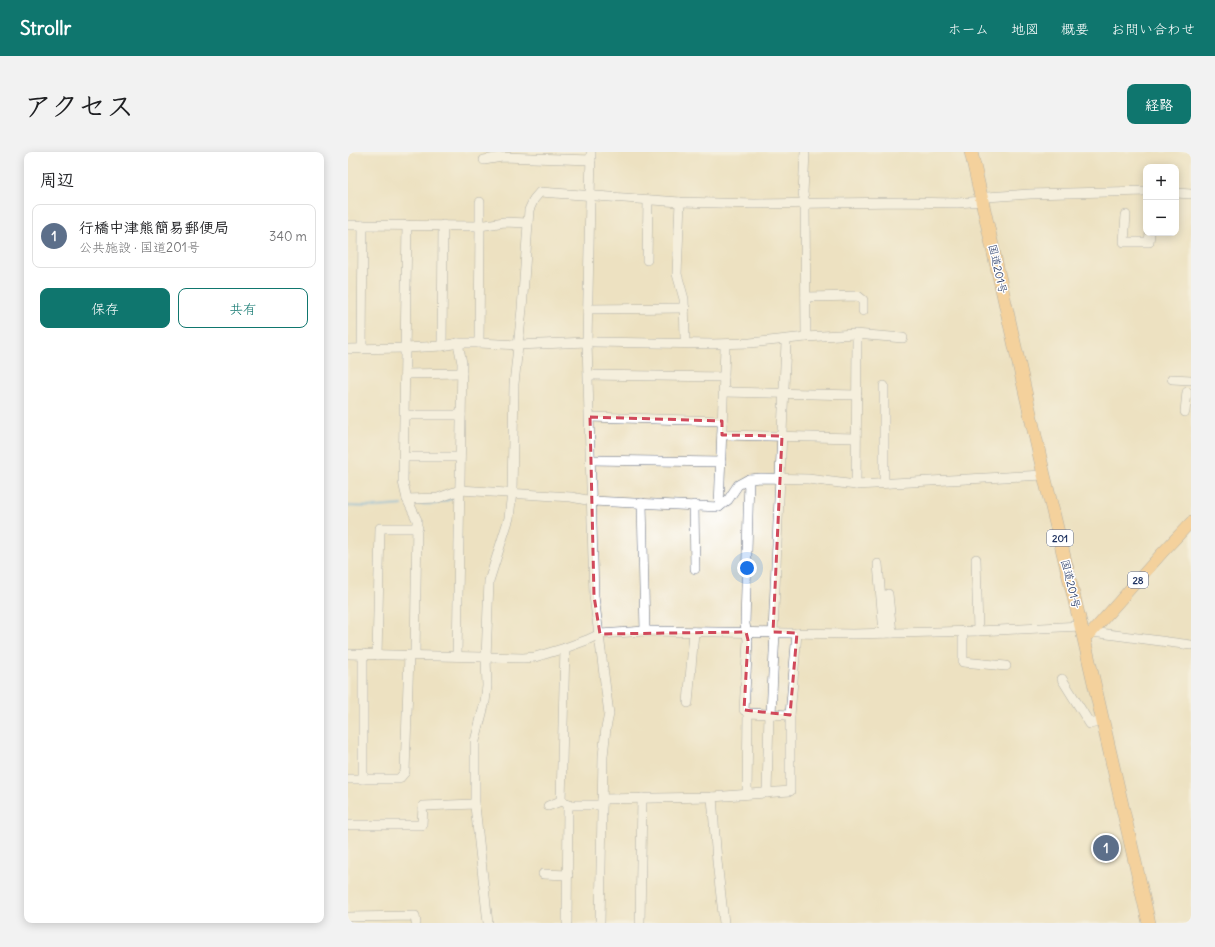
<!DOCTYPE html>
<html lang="ja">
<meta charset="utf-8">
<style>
:root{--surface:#fff;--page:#f2f2f2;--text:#202124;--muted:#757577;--line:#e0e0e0;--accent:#0f766e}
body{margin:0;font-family:Delius,"Klee One",sans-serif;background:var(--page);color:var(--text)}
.controls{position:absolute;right:12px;top:12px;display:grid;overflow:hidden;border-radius:8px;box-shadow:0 2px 10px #0003}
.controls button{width:36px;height:36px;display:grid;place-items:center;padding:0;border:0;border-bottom:1px solid var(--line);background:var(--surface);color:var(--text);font:20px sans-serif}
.you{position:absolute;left:399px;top:416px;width:14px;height:14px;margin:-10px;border:3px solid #fff;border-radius:50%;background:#1a73e8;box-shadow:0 0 0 6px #1a73e833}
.badge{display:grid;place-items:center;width:26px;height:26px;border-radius:50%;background:var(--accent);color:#fff;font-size:13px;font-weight:700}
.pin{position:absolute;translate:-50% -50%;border:2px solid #fff;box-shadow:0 1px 4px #0006}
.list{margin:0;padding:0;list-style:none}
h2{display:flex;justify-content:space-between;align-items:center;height:52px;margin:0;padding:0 16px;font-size:17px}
h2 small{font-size:13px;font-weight:400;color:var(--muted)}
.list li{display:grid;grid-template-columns:26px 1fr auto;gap:12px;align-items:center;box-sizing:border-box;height:64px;margin:0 8px 8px;padding:0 8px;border:1px solid var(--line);border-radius:8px}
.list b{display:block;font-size:15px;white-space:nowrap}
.list p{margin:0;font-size:13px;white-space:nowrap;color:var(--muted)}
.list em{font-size:13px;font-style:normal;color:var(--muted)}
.actions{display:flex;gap:8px;padding:12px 16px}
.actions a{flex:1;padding:9px 0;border:1px solid var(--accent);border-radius:8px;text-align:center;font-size:14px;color:var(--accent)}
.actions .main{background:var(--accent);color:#fff}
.map{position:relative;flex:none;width:843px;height:771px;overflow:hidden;border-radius:8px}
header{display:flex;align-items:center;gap:24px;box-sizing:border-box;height:56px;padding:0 20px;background:var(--accent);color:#fff}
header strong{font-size:19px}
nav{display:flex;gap:22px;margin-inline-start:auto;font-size:14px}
.intro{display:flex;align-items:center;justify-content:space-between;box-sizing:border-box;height:96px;padding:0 24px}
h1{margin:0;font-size:28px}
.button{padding:10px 18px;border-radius:8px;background:var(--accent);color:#fff;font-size:14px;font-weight:700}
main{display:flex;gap:24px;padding:0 24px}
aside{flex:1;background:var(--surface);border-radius:8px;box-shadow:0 2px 10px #0003}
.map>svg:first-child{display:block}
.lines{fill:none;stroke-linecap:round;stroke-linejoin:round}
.stream{stroke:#67aadc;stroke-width:2.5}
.minor-casing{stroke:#646d81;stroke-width:10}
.major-casing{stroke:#646d81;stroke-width:12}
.highway-casing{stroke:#646d81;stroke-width:14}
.minor{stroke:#fff;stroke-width:9}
.major{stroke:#fcbd6f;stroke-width:11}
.highway{stroke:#fcbd6f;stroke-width:13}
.marked{fill:none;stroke:#d1495b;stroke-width:3;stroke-dasharray:8 5;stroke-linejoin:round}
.labels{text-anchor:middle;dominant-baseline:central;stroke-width:3;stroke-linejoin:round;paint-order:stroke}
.shield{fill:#fff;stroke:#5f6d8e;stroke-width:1}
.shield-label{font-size:10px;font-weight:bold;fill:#1b2f5e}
.street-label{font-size:11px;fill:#1b2f5e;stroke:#fff}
</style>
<header>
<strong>Strollr</strong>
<nav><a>ホーム</a><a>地図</a><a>概要</a><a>お問い合わせ</a></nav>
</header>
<div class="intro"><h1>アクセス</h1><a class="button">経路</a></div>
<main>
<aside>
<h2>周辺<small></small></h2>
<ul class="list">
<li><span class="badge" style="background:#5c6f8a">1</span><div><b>行橋中津熊簡易郵便局</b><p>公共施設 · 国道201号</p></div><em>340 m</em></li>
</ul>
<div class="actions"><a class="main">保存</a><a>共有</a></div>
</aside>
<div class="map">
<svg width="843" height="771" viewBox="0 0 843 771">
<rect width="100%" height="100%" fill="#fff"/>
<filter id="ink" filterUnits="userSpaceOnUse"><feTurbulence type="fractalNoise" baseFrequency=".025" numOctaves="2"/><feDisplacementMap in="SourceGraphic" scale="8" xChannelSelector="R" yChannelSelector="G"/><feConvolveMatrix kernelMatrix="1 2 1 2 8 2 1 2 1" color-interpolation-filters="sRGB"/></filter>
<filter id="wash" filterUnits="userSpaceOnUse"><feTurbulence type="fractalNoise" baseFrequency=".012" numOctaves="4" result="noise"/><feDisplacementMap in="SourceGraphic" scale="16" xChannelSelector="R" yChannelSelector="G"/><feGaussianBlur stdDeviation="0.9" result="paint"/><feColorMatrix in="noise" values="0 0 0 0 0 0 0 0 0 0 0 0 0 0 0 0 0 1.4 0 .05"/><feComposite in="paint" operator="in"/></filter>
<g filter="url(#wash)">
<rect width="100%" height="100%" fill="#ede1c1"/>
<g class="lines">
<g class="stream">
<path d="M 69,352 L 87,352 L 106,346"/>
<path d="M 0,354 L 28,355 L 54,353"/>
</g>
</g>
</g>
<g filter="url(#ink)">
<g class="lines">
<defs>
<g id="minor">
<path d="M 243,0 L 239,190 L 246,444 L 261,562 L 258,576 L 255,604 L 252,771"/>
<path d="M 457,0 L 455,41 L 457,51 L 458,185"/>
<path d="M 136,8 L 154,5 L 243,8"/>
<path d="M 828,41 L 843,42"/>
<path d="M 132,50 L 132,74 L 156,70 L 180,71"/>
<path d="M 332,50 L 329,122 L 336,147 L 337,186"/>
<path d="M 778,63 L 776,90 L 801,90 L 802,81"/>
<path d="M 0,73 L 132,74 L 131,191"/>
<path d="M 59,73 L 55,330 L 59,347 L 69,368 L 67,503"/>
<path d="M 299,108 L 300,48"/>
<path d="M 458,145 L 510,144 L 515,148 L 515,159"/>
<path d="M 240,157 L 337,156"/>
<path d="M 246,190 L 364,192 L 402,191 L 458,185 L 507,182 L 555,186"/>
<path d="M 94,194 L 95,73"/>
<path d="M 0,197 L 58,196 L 94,194 L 110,191 L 131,191 L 170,193 L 239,190"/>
<path d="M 14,197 L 15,73"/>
<path d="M 57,222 L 114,221"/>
<path d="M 241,223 L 376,225"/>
<path d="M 824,227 L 843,228"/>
<path d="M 376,240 L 509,243"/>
<path d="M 837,260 L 839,240"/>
<path d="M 57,263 L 113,263"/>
<path d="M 242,265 L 374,269"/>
<path d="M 374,283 L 508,286"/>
<path d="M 56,305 L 112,305"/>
<path d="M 243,308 L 373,310"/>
<path d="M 401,327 L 397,472 L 400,488 L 396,558 L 400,561 L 442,563"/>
<path d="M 536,331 L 536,234"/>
<path d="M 508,333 L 509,187"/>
<path d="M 59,347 L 90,346 L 112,338 L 223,345 L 244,349 L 371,355 L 380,348 L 390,333 L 401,327 L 413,326 L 460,327 L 508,333 L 696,323"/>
<path d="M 294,351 L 297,479"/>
<path d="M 346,353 L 347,417"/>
<path d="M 371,355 L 377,196"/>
<path d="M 628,407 L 630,479"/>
<path d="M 530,412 L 536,481"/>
<path d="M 540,442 L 544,481"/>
<path d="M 615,479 L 615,510 L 658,514"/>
<path d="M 425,480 L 438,191"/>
<path d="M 744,480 L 843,493"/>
<path d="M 217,496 L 213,649 L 224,653 L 254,653"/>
<path d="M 0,502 L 175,506 L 187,505 L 217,496 L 239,488 L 252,482 L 297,479 L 505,482 L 630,479 L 733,474"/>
<path d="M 29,503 L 32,376 L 70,376"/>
<path d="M 109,504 L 114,211 L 110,191"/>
<path d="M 714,527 L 742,572 L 755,569"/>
<path d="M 340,551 L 346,480"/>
<path d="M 423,562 L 427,480"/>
<path d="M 0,627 L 51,627 L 57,620 L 61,503"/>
<path d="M 15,627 L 15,502"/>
<path d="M 419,641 L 421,562"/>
<path d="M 399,642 L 400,561"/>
<path d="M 364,645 L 369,709 L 376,771"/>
<path d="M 254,647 L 364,645 L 442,639 L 442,563 L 449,481"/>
<path d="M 200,654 L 213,649"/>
<path d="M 0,673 L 74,673 L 75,654 L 127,652"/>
<path d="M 195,722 L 220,723"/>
<path d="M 0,765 L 67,764 L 68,771"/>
<path d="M 140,771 L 127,654 L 127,589 L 137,550 L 139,534 L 138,506 L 141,429 L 161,366 L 164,340 L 166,232 L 174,157 L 181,58 L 186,47 L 192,40 L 332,50 L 406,52 L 555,50 L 609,51 L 635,49 L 639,45 L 682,42 L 798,39"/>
<path d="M 219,771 L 220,652"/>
<path d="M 292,771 L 294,646"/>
</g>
<path id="major" d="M 736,486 L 744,480 L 814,401 L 843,370"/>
<path id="highway" d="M 623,0 L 696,323 L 733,474 L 801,771"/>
</defs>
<use href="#minor" class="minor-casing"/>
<use href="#major" class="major-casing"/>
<use href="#highway" class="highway-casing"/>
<use href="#minor" class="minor"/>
<use href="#major" class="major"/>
<use href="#highway" class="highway"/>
</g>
</g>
<path d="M0 0H843V771H0ZM 242,265 L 374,269 L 374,283 L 434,284 L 425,480 L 449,481 L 442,563 L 396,558 L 400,488 L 398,480 L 252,482 L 246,444 Z" fill="#ede1c1" fill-opacity=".55" fill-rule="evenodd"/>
<path class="marked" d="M 242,265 L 374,269 L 374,283 L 434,284 L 425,480 L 449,481 L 442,563 L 396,558 L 400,488 L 398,480 L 252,482 L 246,444 Z"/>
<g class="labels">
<g class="shield">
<rect x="699" y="378" width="26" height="16" rx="3"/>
<rect x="780" y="420" width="20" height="16" rx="3"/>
</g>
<g class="shield-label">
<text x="712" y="386">201</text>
<text x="790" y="428">28</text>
</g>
<g class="street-label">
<text transform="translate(650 117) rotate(77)">国道201号</text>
<text transform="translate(723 432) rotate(76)">国道201号</text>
</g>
</g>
</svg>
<div class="controls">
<button>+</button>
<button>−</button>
</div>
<div class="you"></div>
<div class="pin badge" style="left:758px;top:696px;background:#5c6f8a">1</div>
</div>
</main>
